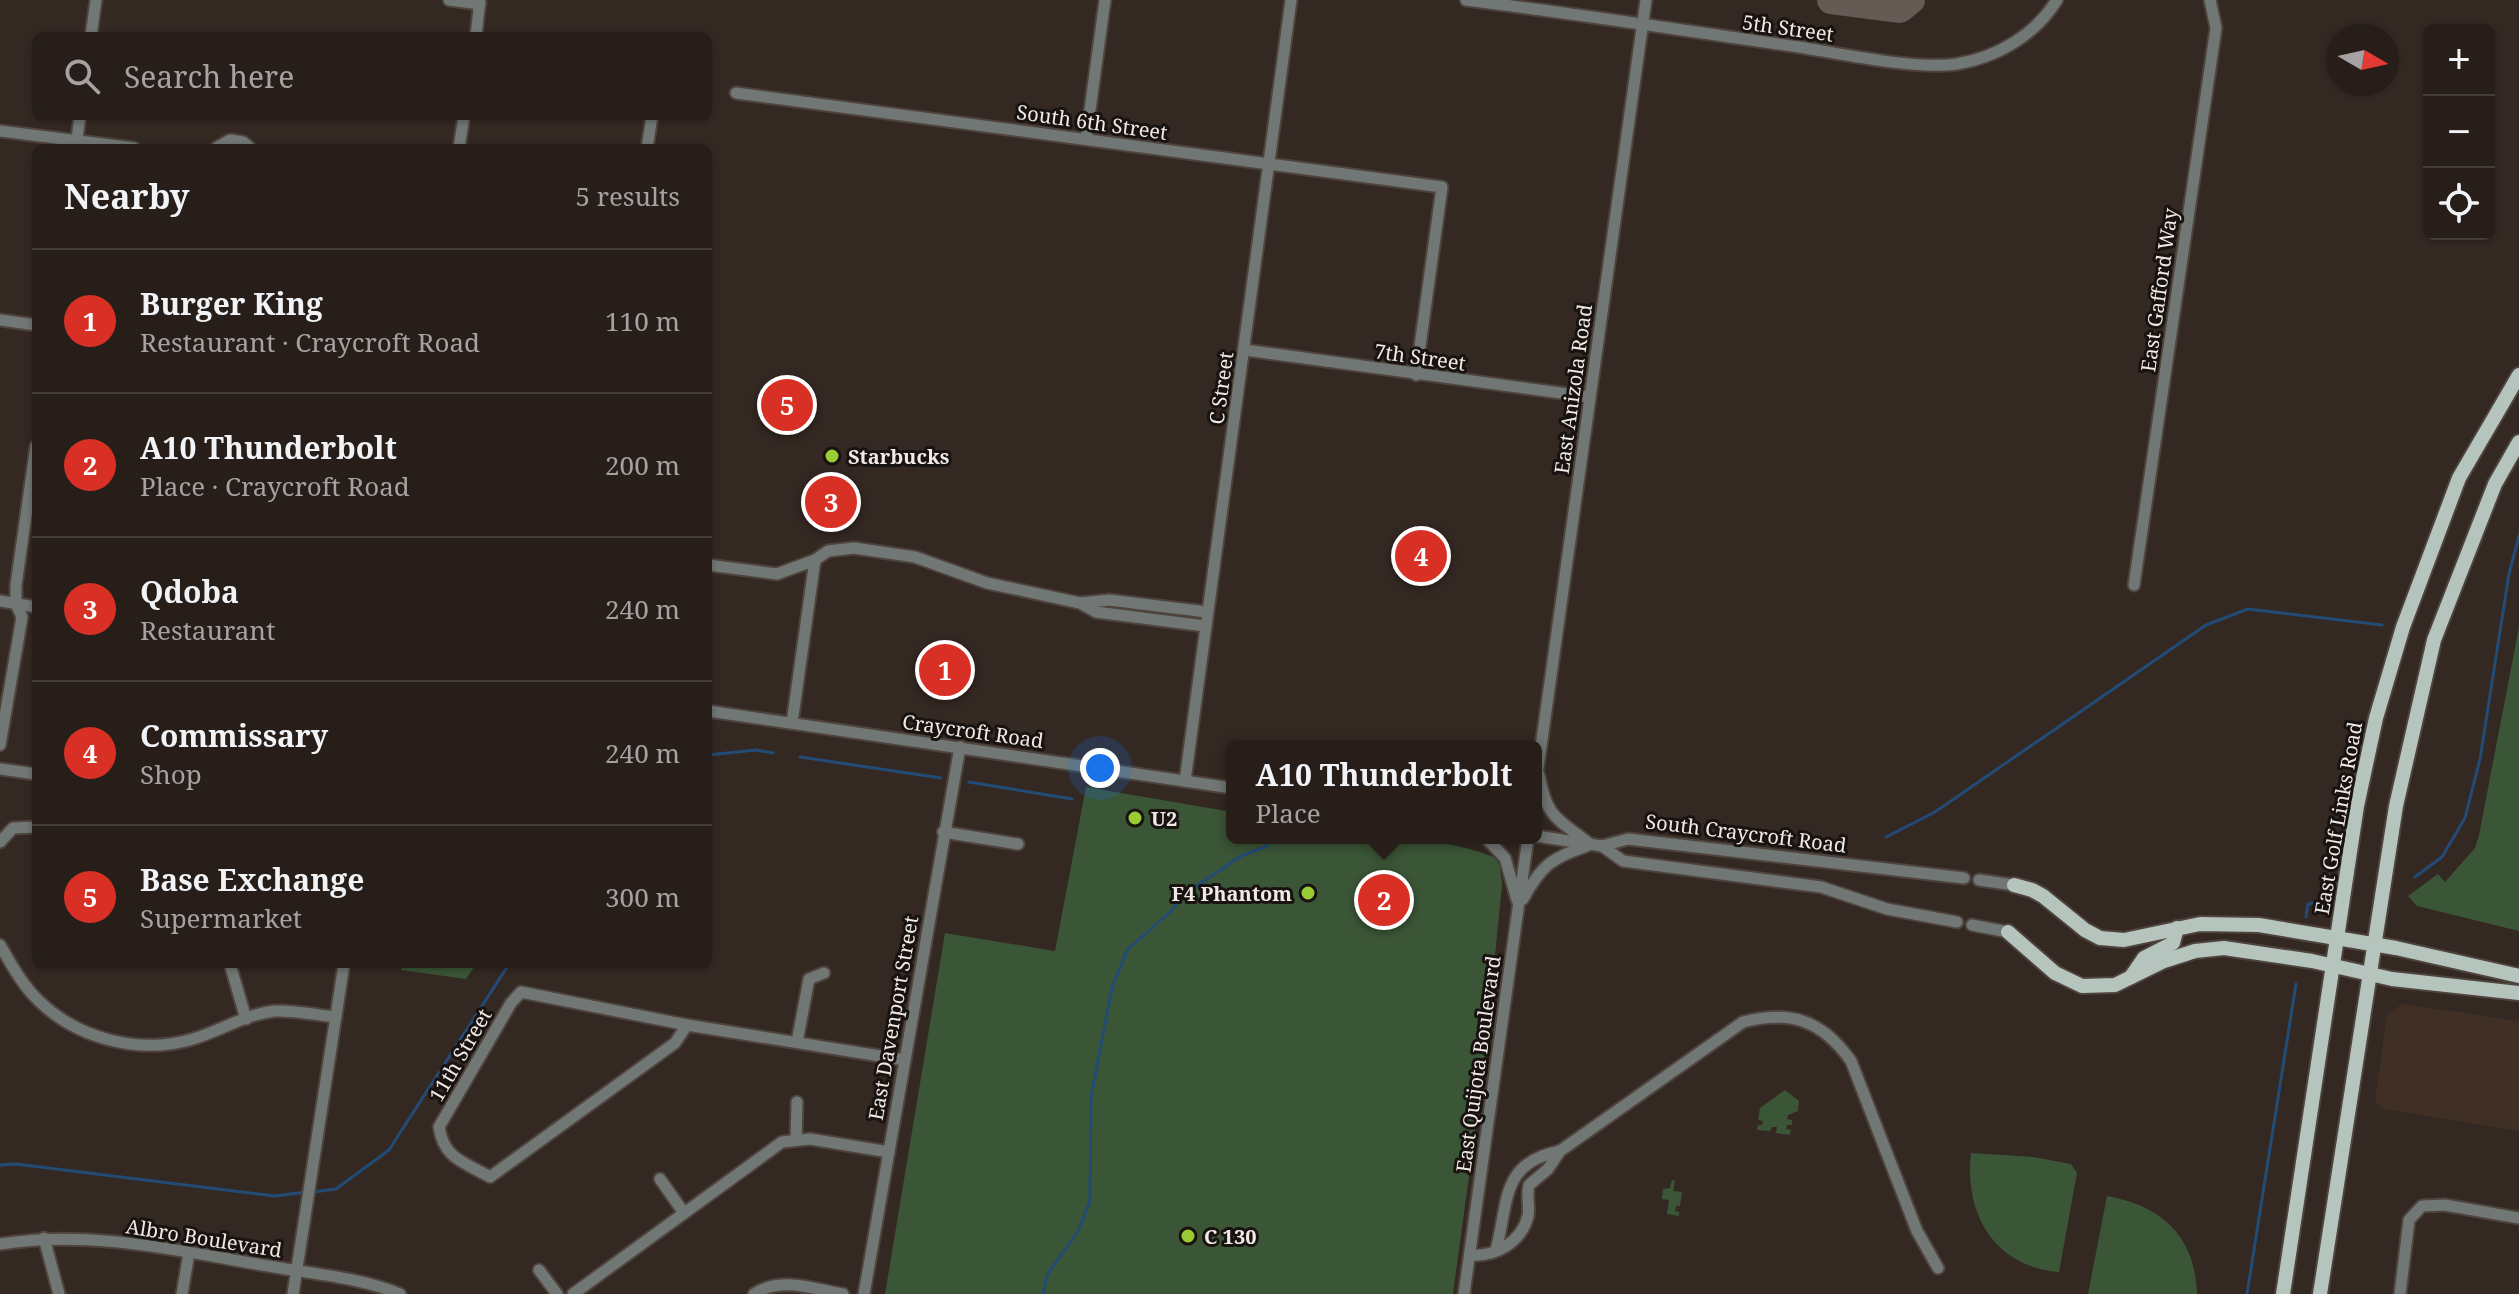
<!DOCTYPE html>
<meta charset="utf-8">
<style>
:root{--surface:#271e1a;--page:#2f2723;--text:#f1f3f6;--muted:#a4a2a2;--line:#433c39;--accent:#d93025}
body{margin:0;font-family:"Noto Serif",serif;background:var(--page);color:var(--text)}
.controls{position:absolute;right:24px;top:24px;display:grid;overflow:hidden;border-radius:12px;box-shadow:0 2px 6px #0004}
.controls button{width:72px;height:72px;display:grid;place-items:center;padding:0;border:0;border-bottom:2px solid var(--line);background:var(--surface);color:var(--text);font:40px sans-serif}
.compass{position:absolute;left:2327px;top:24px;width:72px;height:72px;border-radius:50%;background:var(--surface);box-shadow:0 2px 6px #0004;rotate:99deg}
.you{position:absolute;left:1100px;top:768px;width:28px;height:28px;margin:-20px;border:6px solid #fff;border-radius:50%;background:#1a73e8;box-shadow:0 0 0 12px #1a73e833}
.badge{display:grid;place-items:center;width:52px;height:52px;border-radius:50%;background:var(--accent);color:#fff;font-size:26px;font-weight:700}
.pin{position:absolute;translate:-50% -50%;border:4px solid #fff;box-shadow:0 2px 8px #0006}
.popup{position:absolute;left:1226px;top:740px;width:316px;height:104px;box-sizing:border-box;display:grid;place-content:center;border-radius:12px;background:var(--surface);filter:drop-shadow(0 2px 6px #0005);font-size:26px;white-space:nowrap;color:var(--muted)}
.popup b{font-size:30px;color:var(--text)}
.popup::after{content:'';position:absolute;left:50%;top:100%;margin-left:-16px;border:16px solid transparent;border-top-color:var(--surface)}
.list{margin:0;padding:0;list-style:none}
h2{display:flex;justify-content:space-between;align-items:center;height:104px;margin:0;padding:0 32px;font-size:34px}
h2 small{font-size:26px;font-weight:400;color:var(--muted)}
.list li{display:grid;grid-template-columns:52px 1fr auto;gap:24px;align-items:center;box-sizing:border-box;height:144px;padding:0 32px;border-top:2px solid var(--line)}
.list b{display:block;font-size:30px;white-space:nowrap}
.list p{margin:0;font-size:26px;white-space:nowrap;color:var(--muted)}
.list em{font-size:26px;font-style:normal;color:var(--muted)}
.icon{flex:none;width:44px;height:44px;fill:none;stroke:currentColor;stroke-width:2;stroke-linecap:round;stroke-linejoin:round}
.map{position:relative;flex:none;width:2519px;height:1294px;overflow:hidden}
.search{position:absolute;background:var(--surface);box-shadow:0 2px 6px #0004;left:32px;top:32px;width:680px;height:88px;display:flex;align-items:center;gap:20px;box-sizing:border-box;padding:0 28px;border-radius:12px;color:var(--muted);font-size:30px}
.panel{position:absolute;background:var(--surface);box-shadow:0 2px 6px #0004;left:32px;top:144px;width:680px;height:824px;border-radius:12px}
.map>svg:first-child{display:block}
.built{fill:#402f25}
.green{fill:#3b5636}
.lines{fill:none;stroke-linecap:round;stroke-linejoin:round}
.stream{stroke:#224b76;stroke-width:3}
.taxiway{stroke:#655a54;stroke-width:28}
.minor-casing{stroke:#4e433d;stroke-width:15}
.major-casing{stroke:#4e433d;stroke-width:18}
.minor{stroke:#717774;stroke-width:11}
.major{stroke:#b6c4be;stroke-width:14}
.poi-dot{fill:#9acb34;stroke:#181210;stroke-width:3}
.labels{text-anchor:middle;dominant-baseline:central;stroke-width:6;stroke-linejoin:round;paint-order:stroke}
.street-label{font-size:20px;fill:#f1e9e5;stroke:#181210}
.poi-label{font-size:20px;font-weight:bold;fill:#f1e9e5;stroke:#181210;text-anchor:start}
</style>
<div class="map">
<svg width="2519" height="1294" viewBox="0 0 2519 1294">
<rect width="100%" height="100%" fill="#342822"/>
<path class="built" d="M 2402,1004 L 2519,1021 L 2519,1131 L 2384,1109 L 2375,1101 L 2387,1015 Z"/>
<g class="green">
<path d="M 2519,627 L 2519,931 L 2417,906 L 2408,896 L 2438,874 L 2445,882 L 2475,848 L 2479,835 Z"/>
<path d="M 1086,787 L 1232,812 L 1232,838 C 1308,838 1428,828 1496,858 L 1500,867 L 1502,885 L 1484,1065 L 1453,1294 L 885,1294 L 945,933 L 1055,951 Z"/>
<path d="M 402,964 L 476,964 L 466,979 L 401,970 Z"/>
<path d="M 1785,1090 L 1799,1101 L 1798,1111 L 1788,1115 L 1787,1119 L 1792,1120 L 1792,1125 L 1787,1125 L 1786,1129 L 1791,1130 L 1790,1135 L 1776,1133 L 1777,1127 L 1772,1127 L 1770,1131 L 1757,1130 L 1758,1125 L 1762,1125 L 1763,1121 L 1758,1120 L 1760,1108 Z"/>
<path d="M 1971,1153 L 2033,1157 L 2071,1164 L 2077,1173 L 2059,1272 C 1994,1267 1964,1214 1971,1153 Z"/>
<path d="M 1672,1180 L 1675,1181 L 1673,1191 L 1682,1192 L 1680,1206 L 1676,1206 L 1675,1211 L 1679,1212 L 1679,1216 L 1667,1214 L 1669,1200 L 1662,1199 L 1663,1189 L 1670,1188 Z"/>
<path d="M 2107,1196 C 2162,1206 2195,1236 2197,1294 L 2088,1294 Z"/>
</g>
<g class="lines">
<g class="stream">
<path d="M 708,755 L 756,750 L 773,753"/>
<path d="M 800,757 L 941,778"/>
<path d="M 969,782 L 1072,799"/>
<path d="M 1886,837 L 1935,812 L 2206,625 L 2248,609 L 2382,625"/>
<path d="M 2415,877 L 2442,857 L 2465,818 L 2480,759 L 2509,574 L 2519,536"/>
<path d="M 2306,917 L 2308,904 L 2318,902"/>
<path d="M 0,1165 L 16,1164 L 275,1196 L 306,1192"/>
<path d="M 313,1192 L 336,1189 L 389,1150 L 509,964"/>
<path d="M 1043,1294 L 1047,1275 L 1078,1231 L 1090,1201 L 1091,1097 L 1112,988 L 1127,950 L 1171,911 L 1186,893 L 1241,856 L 1265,847 L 1276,838"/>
<path d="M 2247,1294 L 2296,984"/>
</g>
<path class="taxiway" d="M 1831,0 L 1900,9 L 1911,0"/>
<defs>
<g id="minor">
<path d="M 449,0 L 480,4"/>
<path d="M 1466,0 C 1578,14 1688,31 1799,47 C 1842,54 1916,70 1957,64 C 1998,57 2035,35 2057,0"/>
<path d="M 91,36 L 96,0"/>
<path d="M 476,36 L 480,0"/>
<path d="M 736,93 L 1442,187 L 1416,375"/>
<path d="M 0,131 L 134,148"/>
<path d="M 1086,139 L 1105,0"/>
<path d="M 76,147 L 80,116"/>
<path d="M 216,148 L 230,140 L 243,142 L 250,148"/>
<path d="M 459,148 L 464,116"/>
<path d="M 647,148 L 652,116"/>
<path d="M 0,320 L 36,325"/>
<path d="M 1245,350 L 1590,397"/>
<path d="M 708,565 L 777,574 L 815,560 L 828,551 L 854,548 L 915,557 L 987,583 L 1080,603 L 1096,612 L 1205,626"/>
<path d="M 2134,585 L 2216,28 L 2210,0"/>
<path d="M 0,601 L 36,607"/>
<path d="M 1081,603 L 1109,600 L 1207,612"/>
<path d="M 708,711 L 1232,788"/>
<path d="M 792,723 L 815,560"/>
<path d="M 0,745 L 22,617 L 16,604 L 16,585 L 36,446"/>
<path d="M 0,769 L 36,774"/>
<path d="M 1539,775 C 1547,819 1557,818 1590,844"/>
<path d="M 1185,781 L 1291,0"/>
<path d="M 1536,782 L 1646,0"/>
<path d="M 943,832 L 1018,844"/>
<path d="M 1536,836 L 1602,846 L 1628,839 L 1964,878"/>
<path d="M 1486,838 L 1505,858 L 1517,900"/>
<path d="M 0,842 L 13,828 L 36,827"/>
<path d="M 1602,846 L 1623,861 L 1821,887 L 1887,909 L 1957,922"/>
<path d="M 1979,880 L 2014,885"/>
<path d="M 1523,899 C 1541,866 1551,858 1587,846"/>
<path d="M 1972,925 L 2008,932"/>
<path d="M 0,945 C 11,964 22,985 39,1001 C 78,1039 140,1055 193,1039 C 220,1031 246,1014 275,1011 C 295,1010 316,1015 336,1017"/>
<path d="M 230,964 L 246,1019"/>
<path d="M 687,1025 L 675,1043 L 490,1177 C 464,1162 444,1159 439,1127 L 511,1003 L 521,992 L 687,1025 L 905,1060"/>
<path d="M 797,1042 L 809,979 L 824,973"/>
<path d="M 796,1140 L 797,1102"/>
<path d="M 1560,1151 L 1743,1022 C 1791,1010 1822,1020 1851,1061 L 1917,1231 L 1938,1268"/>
<path d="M 660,1179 L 684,1213"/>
<path d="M 44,1238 L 59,1294"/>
<path d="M 0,1244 C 92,1229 183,1252 274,1267 C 315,1274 361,1278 400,1294"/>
<path d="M 1470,1255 C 1495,1257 1521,1243 1528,1216 C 1530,1206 1526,1195 1529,1185 L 1548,1169 L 1560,1151 C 1500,1163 1509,1202 1496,1250"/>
<path d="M 539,1270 L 557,1294"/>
<path d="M 182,1294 L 189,1253"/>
<path d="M 293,1294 L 344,964"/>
<path d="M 573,1294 L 782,1142 L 810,1139 L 889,1152"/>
<path d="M 754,1294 C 781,1276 814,1289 843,1294"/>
<path d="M 864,1294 L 960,747"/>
<path d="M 1464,1294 L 1528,838"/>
<path d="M 2400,1294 L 2409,1220 L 2422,1206 L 2445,1205 L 2519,1218"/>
</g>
<g id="major">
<path d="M 2014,885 L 2032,890 L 2043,896 L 2085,930 L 2100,938 L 2124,940 L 2200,924 L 2259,925 L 2396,948 L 2519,976"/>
<path d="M 2008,932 L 2055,973 L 2082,986 L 2115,985 L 2164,961 L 2195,951 L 2224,948 L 2312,961 L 2392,979 L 2519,993"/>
<path d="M 2131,977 L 2144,958 L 2173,943 L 2177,928"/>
<path d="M 2283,1294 L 2357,806 L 2376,718 L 2403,627 L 2459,478 L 2519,375"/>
<path d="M 2320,1294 L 2396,806 L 2434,640 L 2495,484 L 2519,442"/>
</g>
</defs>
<use href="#minor" class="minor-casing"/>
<use href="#major" class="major-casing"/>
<use href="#minor" class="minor"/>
<use href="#major" class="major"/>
</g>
<g class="poi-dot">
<circle cx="832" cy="456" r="8"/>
<circle cx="1135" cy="818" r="8"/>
<circle cx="1308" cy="893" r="8"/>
<circle cx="1188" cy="1236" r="8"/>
</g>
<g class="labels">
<g class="street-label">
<text transform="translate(1788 28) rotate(8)">5th Street</text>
<text transform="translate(1092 122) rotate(8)">South 6th Street</text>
<text transform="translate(2159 290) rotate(-82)">East Gafford Way</text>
<text transform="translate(1420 357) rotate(8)">7th Street</text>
<text transform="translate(1221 388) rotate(-82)">C Street</text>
<text transform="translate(1573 389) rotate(-82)">East Anizola Road</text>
<text transform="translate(973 731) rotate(8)">Craycroft Road</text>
<text transform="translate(2338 818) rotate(-80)">East Golf Links Road</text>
<text transform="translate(1746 833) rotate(7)">South Craycroft Road</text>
<text transform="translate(893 1018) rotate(-80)">East Davenport Street</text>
<text transform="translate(460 1055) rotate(-60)">11th Street</text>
<text transform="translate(1478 1064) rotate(-82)">East Quijota Boulevard</text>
<text transform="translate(204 1238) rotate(9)">Albro Boulevard</text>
</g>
<g class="poi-label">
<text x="848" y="456">Starbucks</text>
<text x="1151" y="818">U2</text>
<text x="1292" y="893" text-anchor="end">F4 Phantom</text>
<text x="1204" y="1236">C 130</text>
</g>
</g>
</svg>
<div class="controls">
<button>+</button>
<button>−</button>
<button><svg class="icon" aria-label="locate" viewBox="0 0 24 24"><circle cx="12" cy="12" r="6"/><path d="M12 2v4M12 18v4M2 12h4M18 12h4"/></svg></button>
</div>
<svg class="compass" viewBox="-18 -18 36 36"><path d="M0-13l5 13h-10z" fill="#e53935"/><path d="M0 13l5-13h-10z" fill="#a4a2a2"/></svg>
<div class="you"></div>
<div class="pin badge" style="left:945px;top:670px">1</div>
<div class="pin badge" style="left:1384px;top:900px">2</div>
<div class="popup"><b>A10 Thunderbolt</b>Place</div>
<div class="pin badge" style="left:831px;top:502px">3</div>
<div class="pin badge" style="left:1421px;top:556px">4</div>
<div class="pin badge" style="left:787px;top:405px">5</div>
<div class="search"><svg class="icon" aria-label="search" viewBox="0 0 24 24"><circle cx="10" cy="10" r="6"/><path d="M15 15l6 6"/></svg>Search here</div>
<section class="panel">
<h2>Nearby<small>5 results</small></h2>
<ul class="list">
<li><span class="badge">1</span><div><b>Burger King</b><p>Restaurant · Craycroft Road</p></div><em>110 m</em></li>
<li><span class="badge">2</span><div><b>A10 Thunderbolt</b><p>Place · Craycroft Road</p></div><em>200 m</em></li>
<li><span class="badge">3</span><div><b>Qdoba</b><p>Restaurant</p></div><em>240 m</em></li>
<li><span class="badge">4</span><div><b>Commissary</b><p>Shop</p></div><em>240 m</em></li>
<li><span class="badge">5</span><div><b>Base Exchange</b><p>Supermarket</p></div><em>300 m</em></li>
</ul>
</section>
</div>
